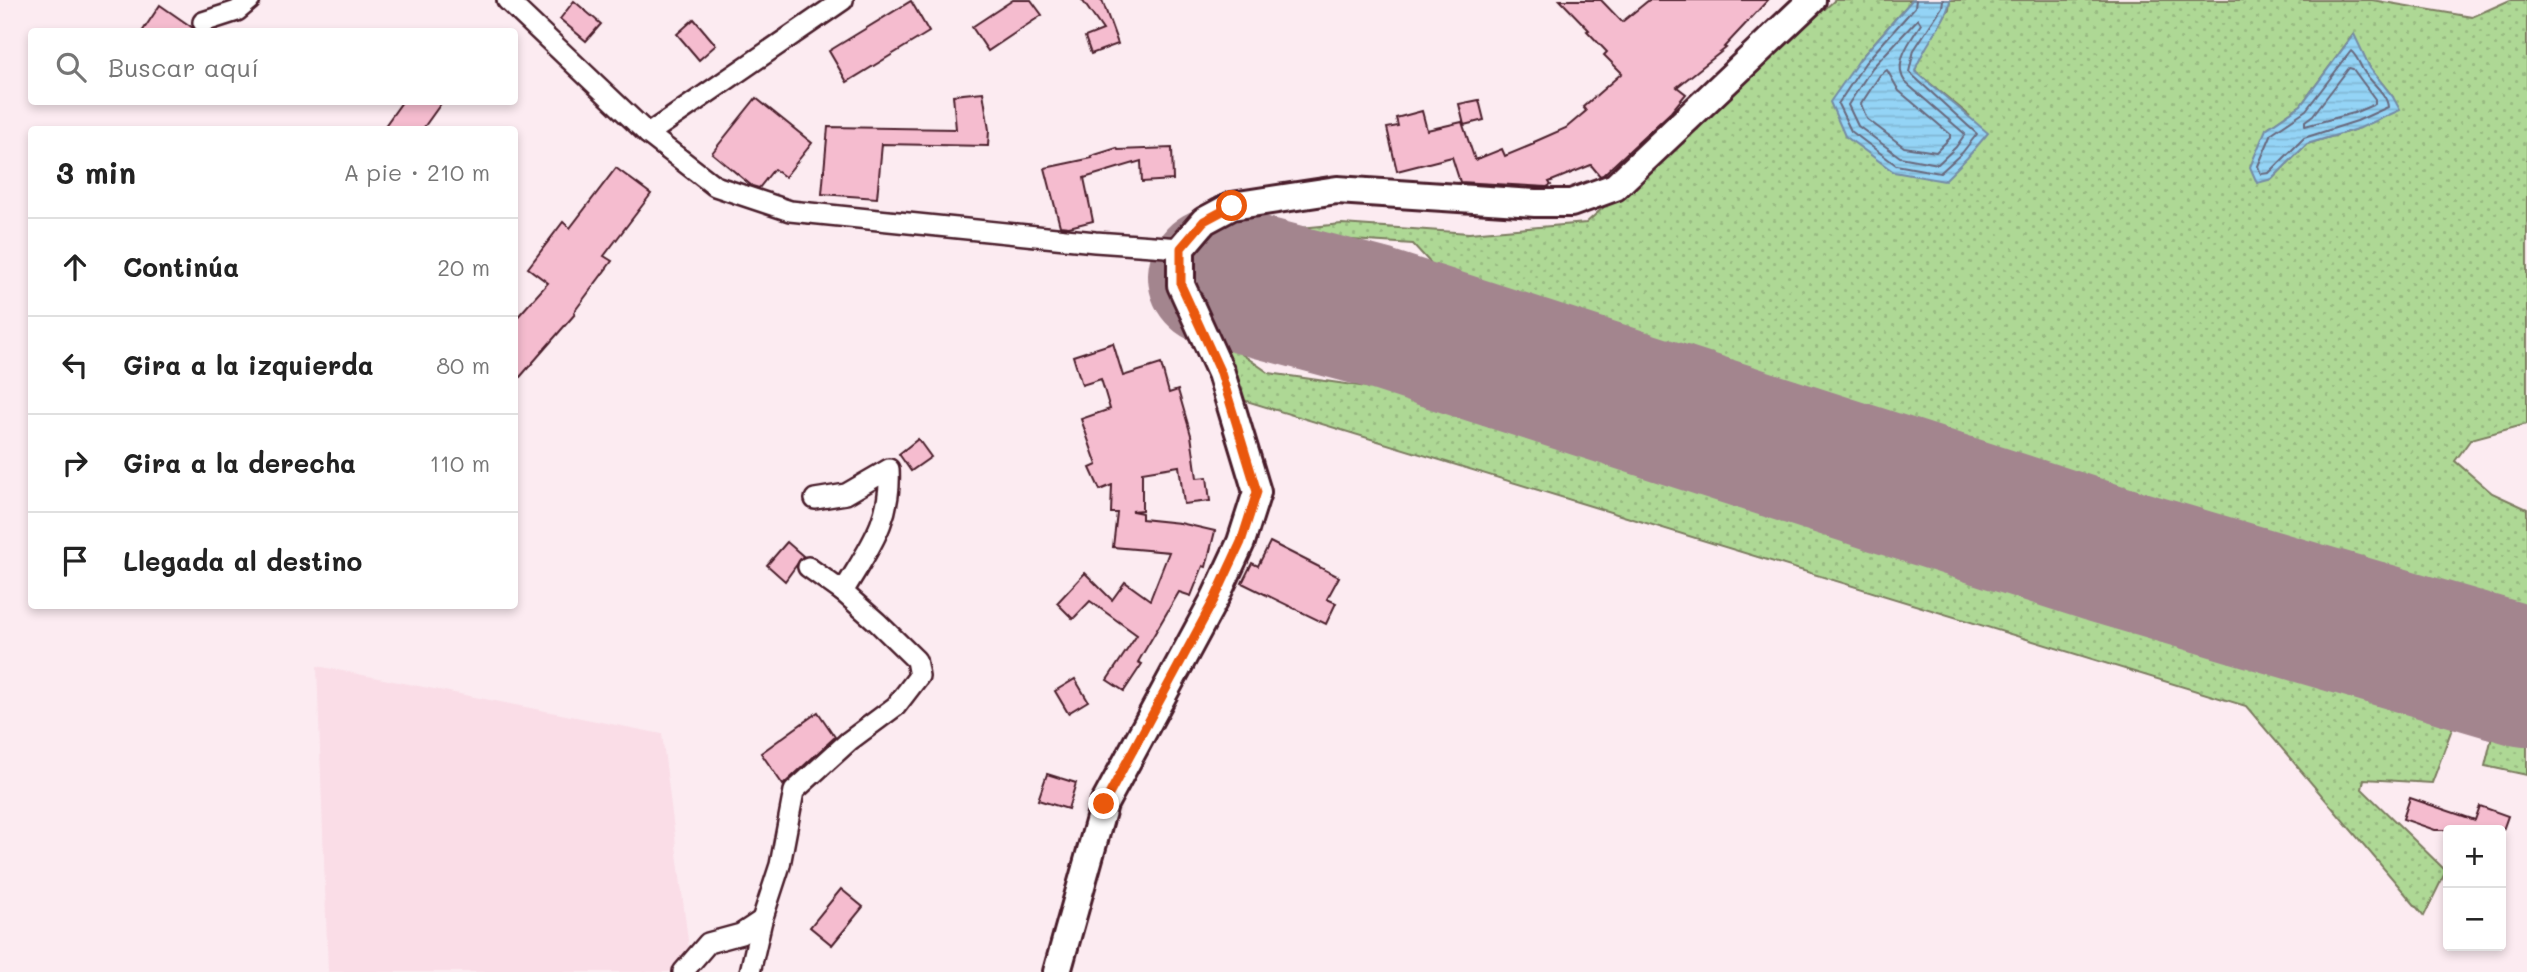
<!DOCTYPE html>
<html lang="es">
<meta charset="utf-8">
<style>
:root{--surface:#fff;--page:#f6f6f6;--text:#222;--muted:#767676;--line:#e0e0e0}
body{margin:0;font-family:Mali,sans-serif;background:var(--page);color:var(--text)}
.controls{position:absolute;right:21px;bottom:21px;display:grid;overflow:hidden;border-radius:7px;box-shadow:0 4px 10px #0003}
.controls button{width:63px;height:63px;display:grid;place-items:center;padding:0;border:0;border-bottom:2px solid var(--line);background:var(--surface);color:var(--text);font:35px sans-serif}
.stop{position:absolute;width:21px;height:21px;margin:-16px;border:5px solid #ea580c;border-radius:50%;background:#fff}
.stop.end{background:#ea580c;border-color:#fff;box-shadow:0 2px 7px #0008}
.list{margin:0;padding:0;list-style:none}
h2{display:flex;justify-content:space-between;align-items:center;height:91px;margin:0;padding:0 28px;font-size:30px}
h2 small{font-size:23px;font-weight:400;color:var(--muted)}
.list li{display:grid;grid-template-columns:46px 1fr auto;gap:21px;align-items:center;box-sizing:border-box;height:98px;padding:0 28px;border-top:2px solid var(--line)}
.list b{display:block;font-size:26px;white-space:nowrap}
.list em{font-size:23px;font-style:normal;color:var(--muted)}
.icon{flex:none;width:38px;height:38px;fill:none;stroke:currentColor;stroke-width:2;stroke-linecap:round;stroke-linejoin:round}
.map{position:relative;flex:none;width:2527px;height:972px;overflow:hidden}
.search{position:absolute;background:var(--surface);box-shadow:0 4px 10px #0003;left:28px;top:28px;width:490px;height:77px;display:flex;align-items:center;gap:18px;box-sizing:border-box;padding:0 24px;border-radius:7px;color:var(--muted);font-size:26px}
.panel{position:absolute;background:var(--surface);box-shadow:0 4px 10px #0003;left:28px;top:126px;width:490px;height:483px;border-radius:7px}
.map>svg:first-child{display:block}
.built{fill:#fadde7}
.grass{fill:url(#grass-dots);stroke:#7c7c60;stroke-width:2;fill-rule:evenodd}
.water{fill:url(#water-rules);stroke:#768ca5;stroke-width:2}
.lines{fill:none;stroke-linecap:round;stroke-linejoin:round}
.shore{stroke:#68677c;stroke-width:2}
.runway{stroke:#a3858e;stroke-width:140}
.building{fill:#f5bccf;stroke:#4a1f2b;stroke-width:2}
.minor-casing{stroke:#4a1f2b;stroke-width:24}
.major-casing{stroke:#4a1f2b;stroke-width:32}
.minor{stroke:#fff;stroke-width:19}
.major{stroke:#fff;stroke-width:26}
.route{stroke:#ea580c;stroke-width:9}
</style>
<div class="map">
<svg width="2527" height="972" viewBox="0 0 2527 972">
<defs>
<pattern id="grass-dots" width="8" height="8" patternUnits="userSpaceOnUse" patternTransform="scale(1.75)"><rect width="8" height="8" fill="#aed895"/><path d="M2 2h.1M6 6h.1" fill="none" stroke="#97b981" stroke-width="1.8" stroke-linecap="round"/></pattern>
<pattern id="water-rules" width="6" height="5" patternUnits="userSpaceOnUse" patternTransform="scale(1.75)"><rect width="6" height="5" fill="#94d4f6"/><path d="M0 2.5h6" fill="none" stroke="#81b6d3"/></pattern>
</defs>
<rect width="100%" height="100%" fill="#fcebf1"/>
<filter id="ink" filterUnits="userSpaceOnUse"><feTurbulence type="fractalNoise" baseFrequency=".0143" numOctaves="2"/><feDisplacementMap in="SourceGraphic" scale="14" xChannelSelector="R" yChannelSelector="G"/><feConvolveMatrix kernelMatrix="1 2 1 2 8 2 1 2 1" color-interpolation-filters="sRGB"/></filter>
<g filter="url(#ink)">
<path class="built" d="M 317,666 L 662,734 L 692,972 L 328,972 Z"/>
<path class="grass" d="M 1835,0 L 1912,0 L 1860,59 L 1970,116 L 1915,71 L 1921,53 L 1949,9 L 1950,0 L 2372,0 L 2472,17 L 2510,0 L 2527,0 L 2527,424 L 2471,439 L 2455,461 L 2492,493 L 2527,509 L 2527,639 L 1479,316 L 1413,244 L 1290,236 L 1224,255 L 1203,286 L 1214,315 L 1236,350 L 1269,373 L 1451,399 L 1467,396 L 2527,718 L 2527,775 L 2485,766 L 2495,724 L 2460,707 L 2432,783 L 2364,779 L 2362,789 L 2446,871 L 2424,916 L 2246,706 L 1243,400 L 1194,294 L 1206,266 L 1237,241 L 1279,230 L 1342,224 L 1469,233 L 1586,223 ZM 2353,35 L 2370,68 L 2393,97 L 2360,128 L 2307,144 L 2272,179 L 2266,129 L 2301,105 Z"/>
<g class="water">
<path d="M 1912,0 L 1950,0 C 1947,22 1923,45 1915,71 L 1988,133 L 1967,158 L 1944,181 L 1894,172 L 1845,136 L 1830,102 L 1860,59 Z"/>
<path d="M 2354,34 L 2370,68 L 2393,97 L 2400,110 L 2360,128 L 2307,144 L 2272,179 L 2257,183 L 2250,167 L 2266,129 L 2301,105 Z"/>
</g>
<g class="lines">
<g class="shore">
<path d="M 1916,0 L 1915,7 L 1865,63 L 1838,104 L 1851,131 L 1896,165 L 1940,173 L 1962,153 L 1977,134 L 1909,72 L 1914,50 L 1942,7 L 1943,0"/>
<path d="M 1918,19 L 1921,24 C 1911,40 1891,64 1906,83 L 1965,134 L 1956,147 L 1938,164 L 1900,157 L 1858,126 L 1848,105 L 1872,68 Z"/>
<path d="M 2351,51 C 2357,56 2359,63 2363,70 C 2370,82 2387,93 2388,107 L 2357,121 L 2304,138 L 2269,173 L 2261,174 L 2258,166 L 2272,133 L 2306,110 Z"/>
<path d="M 2349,68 L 2353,69 L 2375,99 L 2375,104 L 2354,113 L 2305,126 L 2305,121 L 2313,115 Z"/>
<path d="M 1887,70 L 1899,91 L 1950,134 L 1950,138 L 1936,152 L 1904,147 L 1867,119 L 1861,104 L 1880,75 Z"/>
</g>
<path class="runway" d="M 1218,276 L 1373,317 L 2107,554 L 2527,677"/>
</g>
<g class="building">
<path d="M 1013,0 L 1031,0 L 1042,15 L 988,51 L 972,27 Z"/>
<path d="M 1082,0 L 1102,0 L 1118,44 L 1091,54 L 1085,37 L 1103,30 Z"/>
<path d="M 1560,0 L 1601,0 L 1622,22 L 1649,0 L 1768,0 L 1724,47 L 1726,48 L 1677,87 L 1686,94 L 1671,112 L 1603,175 L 1600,176 L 1591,165 L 1549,182 L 1551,185 L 1547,187 L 1460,182 L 1452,157 L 1397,171 L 1387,128 L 1398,126 L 1396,118 L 1422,111 L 1427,130 L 1462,122 L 1475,160 L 1502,149 L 1505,156 L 1534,144 L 1534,142 L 1566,128 L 1586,111 L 1583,107 L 1622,73 L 1604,55 L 1607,52 L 1587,31 L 1589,30 Z"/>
<path d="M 574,1 L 601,24 L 586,41 L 560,19 Z"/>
<path d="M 911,1 L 929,32 L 847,82 L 829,51 Z"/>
<path d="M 160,5 L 193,28 L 195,32 L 142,32 Z"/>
<path d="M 694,19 L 716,45 L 699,60 L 677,34 Z"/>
<path d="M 983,92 L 989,130 L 988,146 L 882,144 L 877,198 L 822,194 L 828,127 L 956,129 L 953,95 Z"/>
<path d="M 756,98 L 812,143 L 785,177 L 774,169 L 759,188 L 752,186 L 712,153 Z"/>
<path d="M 1479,100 L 1484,120 L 1464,125 L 1459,104 Z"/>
<path d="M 402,102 L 442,102 L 422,130 L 382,130 Z"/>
<path d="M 1117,148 L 1118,150 L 1172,148 L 1173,180 L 1142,182 L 1141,161 L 1084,178 L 1093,221 L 1069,227 L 1060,226 L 1045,168 L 1092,158 L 1091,156 Z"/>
<path d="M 616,168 L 651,194 L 604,256 L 612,261 L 574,312 L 575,314 L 514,384 L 514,321 L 548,283 L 528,268 L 563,222 L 570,228 Z"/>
<path d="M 1113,343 L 1123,376 L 1161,364 L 1169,393 L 1178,390 L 1191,435 L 1197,478 L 1207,477 L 1210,501 L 1184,504 L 1179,466 L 1142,472 L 1142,510 L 1132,511 L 1142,513 L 1142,519 L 1180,523 L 1215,531 L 1206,567 L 1203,566 L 1191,596 L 1179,592 L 1138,662 L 1142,664 L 1124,691 L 1107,680 L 1137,635 L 1090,601 L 1073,619 L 1057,603 L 1085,573 L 1112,600 L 1125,582 L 1150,600 L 1169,552 L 1113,547 L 1117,513 L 1111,513 L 1112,485 L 1100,490 L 1090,468 L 1097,465 L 1081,419 L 1110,409 L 1101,379 L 1082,385 L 1073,356 Z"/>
<path d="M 918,439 L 931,457 L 911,471 L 899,454 Z"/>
<path d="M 787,542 L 803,556 L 785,581 L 767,565 Z"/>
<path d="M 1270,542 L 1339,577 L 1327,599 L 1336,603 L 1326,624 L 1242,583 L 1252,563 L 1258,566 Z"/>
<path d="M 1075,679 L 1088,701 L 1068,713 L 1055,691 Z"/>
<path d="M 818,712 L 835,737 L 783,785 L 761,753 Z"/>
<path d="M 1047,774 L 1076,783 L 1068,809 L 1038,800 Z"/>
<path d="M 2410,798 L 2475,820 L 2480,806 L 2508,816 L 2503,830 L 2435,830 L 2403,819 Z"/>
<path d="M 841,889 L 863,907 L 832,945 L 810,927 Z"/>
</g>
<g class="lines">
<defs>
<g id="minor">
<path d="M 507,0 L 648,134 L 715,186 L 790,211 L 1095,242 L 1181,248"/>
<path d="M 203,22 L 237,11 L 250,0"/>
<path d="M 648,134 L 843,0"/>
<path d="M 815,499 L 846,494 L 889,469 C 892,521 868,549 843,592"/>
<path d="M 683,972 L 708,943 L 741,934 L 762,920"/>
<path d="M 750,972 L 762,920 L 780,865 L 794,791 L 849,741 L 896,706 L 919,676 L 916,660 L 877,622 L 843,592 L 808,567"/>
</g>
<path id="major" d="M 1057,972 L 1104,804 L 1215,598 L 1241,542 L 1257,492 L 1221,373 L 1181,285 L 1181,248 L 1204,221 L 1232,206 L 1337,190 L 1535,203 L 1571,203 L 1615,187 L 1812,0"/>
</defs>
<use href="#minor" class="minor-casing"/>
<use href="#major" class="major-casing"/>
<use href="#minor" class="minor"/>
<use href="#major" class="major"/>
</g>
</g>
<g class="lines" filter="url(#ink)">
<path class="route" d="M 1104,804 L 1215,598 L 1241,542 L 1257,492 L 1221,373 L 1181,285 L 1181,248 L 1204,221 L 1232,206"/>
</g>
</svg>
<div class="controls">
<button>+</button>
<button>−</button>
</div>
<div class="stop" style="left:1232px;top:206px"></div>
<div class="stop end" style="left:1104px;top:804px"></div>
<div class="search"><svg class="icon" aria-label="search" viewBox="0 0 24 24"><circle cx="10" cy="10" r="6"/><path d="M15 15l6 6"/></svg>Buscar aquí</div>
<section class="panel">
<h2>3 min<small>A pie · 210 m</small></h2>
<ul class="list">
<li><svg class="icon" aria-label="ahead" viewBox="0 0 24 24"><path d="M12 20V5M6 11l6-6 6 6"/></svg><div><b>Continúa</b></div><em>20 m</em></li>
<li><svg class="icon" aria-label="left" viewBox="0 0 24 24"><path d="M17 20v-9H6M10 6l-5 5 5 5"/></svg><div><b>Gira a la izquierda</b></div><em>80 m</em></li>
<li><svg class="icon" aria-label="right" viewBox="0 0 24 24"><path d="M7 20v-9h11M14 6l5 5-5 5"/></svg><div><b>Gira a la derecha</b></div><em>110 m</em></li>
<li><svg class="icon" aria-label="arrive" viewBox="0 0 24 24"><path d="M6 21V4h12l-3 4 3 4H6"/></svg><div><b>Llegada al destino</b></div></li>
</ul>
</section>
</div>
